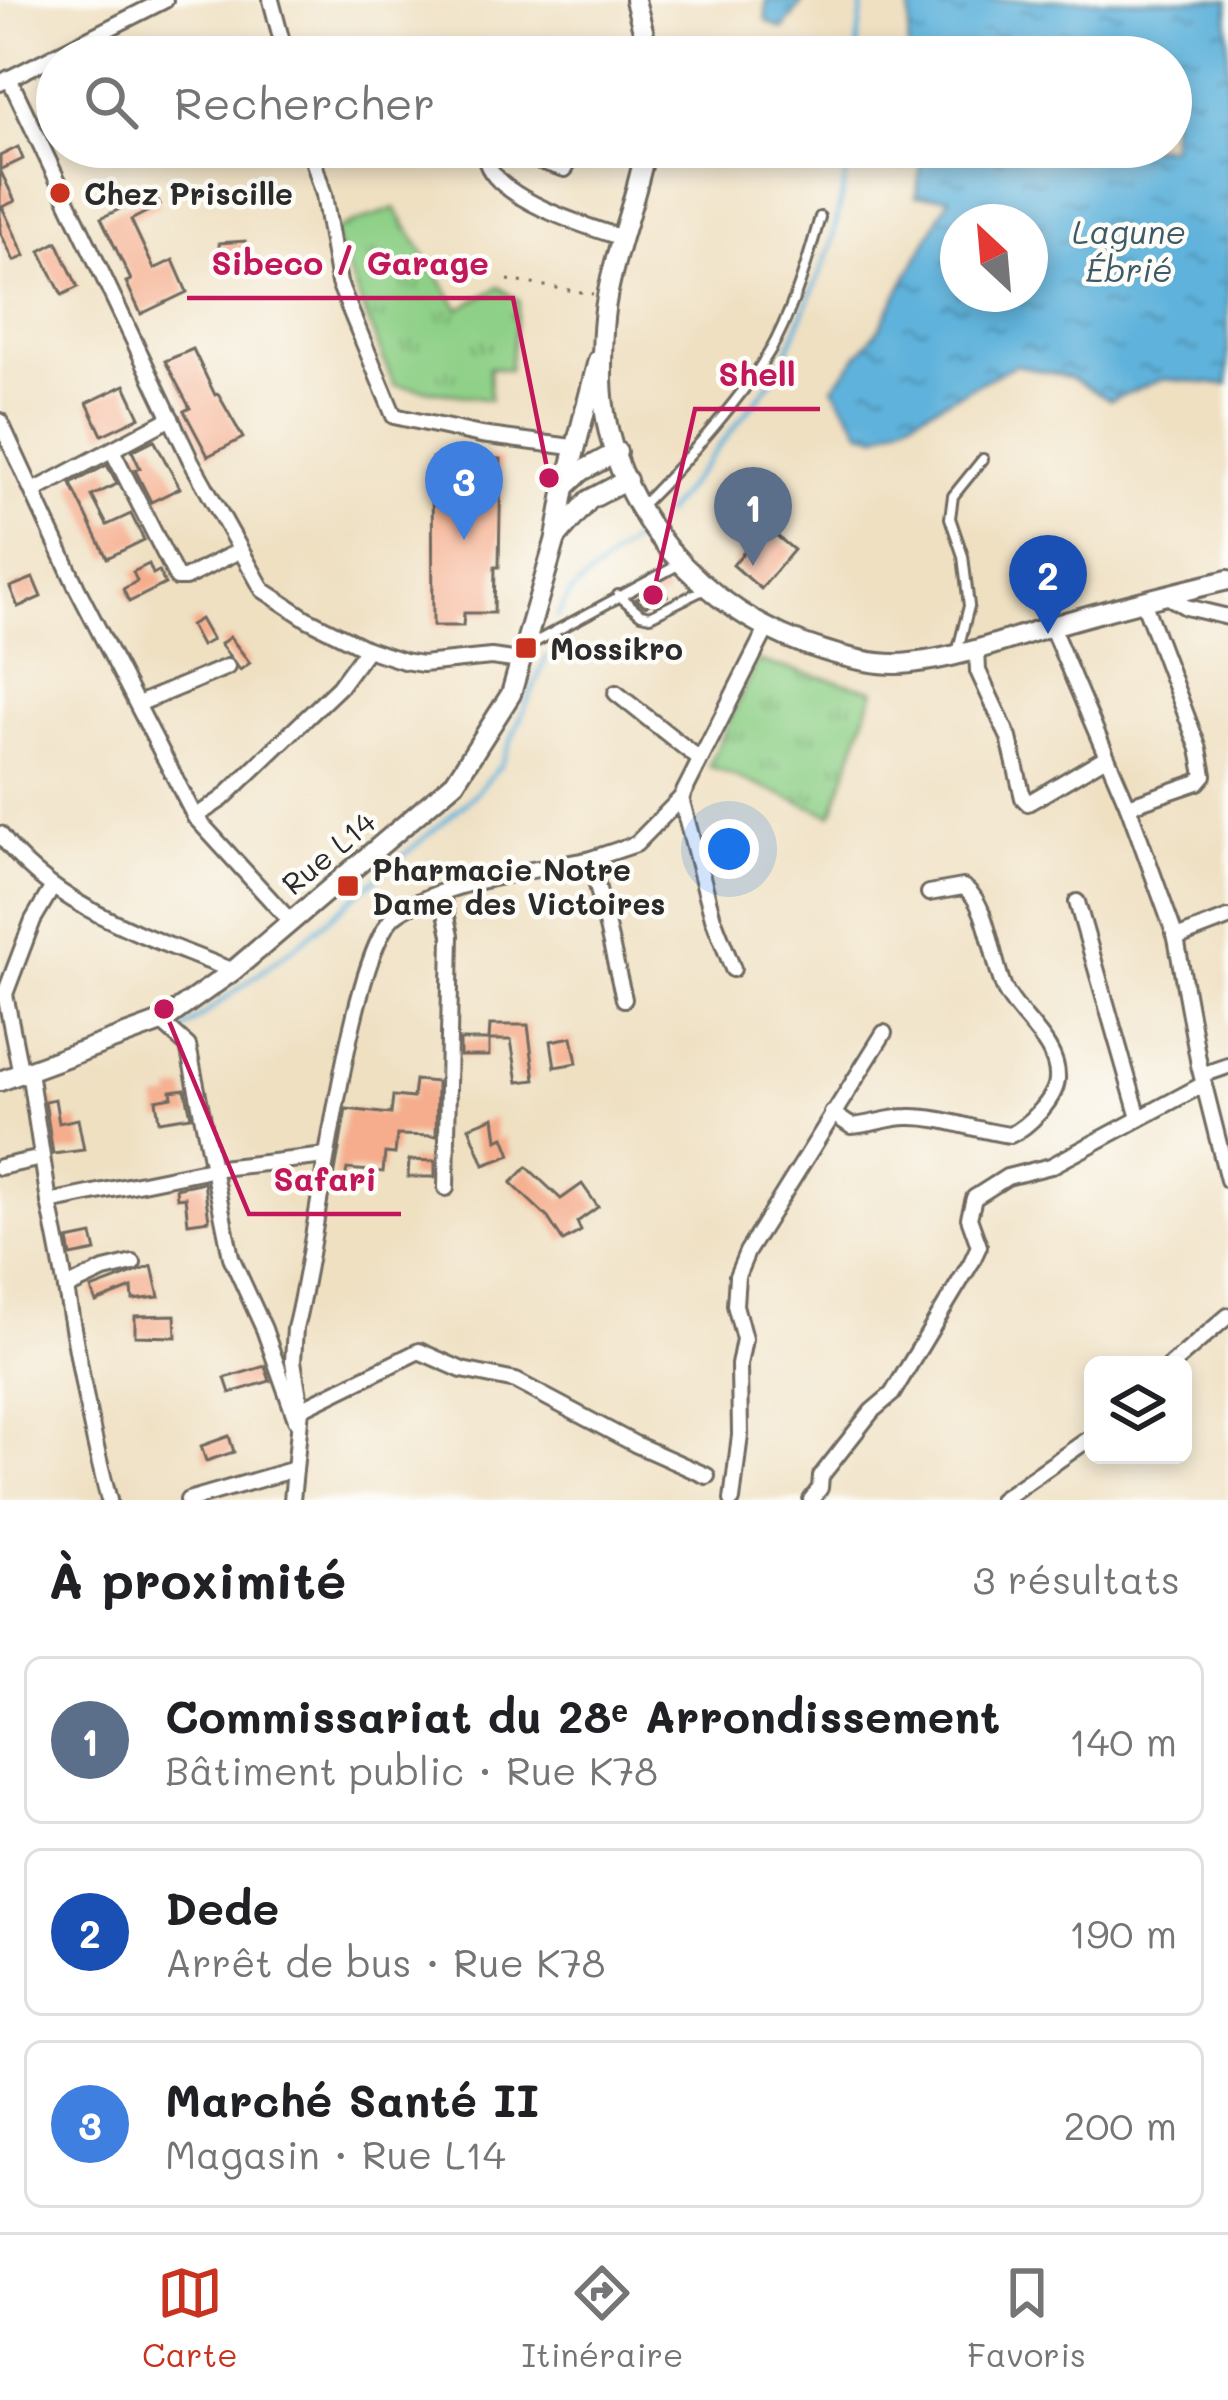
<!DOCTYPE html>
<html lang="fr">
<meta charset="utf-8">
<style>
:root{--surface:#fff;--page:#f2f2f2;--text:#202124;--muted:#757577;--line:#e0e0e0;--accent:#c8321e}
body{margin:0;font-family:Mali,sans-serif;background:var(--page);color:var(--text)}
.controls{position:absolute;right:36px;bottom:36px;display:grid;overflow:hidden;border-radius:18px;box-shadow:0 6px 18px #0003}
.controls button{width:108px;height:108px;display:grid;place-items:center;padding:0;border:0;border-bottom:3px solid var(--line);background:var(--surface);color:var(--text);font:60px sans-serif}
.compass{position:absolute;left:940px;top:204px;width:108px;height:108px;border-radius:50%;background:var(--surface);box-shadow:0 6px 18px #0003;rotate:334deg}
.you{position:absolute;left:729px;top:849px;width:42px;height:42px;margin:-30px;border:9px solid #fff;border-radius:50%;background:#1a73e8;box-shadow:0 0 0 18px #1a73e833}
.badge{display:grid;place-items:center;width:78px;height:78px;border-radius:50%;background:var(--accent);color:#fff;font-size:39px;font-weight:700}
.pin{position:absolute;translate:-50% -99px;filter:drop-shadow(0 3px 6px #0008)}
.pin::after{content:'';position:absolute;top:63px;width:42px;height:36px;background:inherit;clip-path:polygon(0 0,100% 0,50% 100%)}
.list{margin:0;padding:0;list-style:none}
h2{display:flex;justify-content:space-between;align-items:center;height:156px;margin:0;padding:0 48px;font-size:51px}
h2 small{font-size:39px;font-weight:400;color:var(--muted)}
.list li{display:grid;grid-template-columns:78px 1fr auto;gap:36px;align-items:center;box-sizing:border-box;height:168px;margin:0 24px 24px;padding:0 24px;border:3px solid var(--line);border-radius:18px}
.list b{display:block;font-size:45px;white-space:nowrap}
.list p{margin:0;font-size:39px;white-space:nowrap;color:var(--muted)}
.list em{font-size:39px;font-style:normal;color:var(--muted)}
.icon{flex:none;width:66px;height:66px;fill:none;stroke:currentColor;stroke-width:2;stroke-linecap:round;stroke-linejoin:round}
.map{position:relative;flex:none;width:1228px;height:1500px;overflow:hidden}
.search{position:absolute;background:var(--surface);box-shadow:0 6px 18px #0003;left:36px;right:36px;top:36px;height:132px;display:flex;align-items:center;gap:30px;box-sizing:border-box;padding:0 42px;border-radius:66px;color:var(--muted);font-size:45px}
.sheet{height:732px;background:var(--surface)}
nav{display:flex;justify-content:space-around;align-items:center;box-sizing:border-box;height:168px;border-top:3px solid var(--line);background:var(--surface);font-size:33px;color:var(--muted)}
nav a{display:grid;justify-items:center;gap:6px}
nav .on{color:var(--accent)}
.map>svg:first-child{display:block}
.grass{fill:url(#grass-tufts);stroke:#5c7e59;stroke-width:3}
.water{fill:url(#water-ripples);stroke:#456e83;stroke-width:3;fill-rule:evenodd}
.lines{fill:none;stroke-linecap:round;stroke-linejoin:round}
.stream{stroke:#5fb2db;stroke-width:4.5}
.building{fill:#f5ad8d}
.service-casing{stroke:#706a60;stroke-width:14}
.minor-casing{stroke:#706a60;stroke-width:20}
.tertiary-casing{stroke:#706a60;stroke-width:24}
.path{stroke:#706a60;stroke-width:3;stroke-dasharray:3 9;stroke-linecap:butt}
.service{stroke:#fff;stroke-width:8}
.minor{stroke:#fff;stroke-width:14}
.tertiary{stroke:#fff;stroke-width:18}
.poi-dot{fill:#c8321e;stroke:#fdfcf7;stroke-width:4.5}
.labels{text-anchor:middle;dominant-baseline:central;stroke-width:9;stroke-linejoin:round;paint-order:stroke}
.poi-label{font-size:30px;font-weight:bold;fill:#2b2b2b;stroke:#fdfcf7;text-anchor:start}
.street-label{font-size:30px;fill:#2b2b2b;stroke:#fdfcf7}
.water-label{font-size:33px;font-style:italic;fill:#3d5a69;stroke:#fdfcf7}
.leader{fill:none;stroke:#c2185b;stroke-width:4.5}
.callout-dot{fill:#c2185b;stroke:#fdfcf7;stroke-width:4.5}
.callout-label{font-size:33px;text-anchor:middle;font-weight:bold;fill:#c2185b;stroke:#fdfcf7;stroke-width:9;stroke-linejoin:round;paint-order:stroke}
</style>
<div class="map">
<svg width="1228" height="1500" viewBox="0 0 1228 1500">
<defs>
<pattern id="grass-tufts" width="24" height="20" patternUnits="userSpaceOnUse" patternTransform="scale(3)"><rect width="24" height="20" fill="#8ed087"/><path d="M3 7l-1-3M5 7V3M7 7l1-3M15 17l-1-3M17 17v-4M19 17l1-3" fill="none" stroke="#74a96f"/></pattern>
<pattern id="water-ripples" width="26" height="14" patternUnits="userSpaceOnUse" patternTransform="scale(3)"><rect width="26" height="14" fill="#5fb2db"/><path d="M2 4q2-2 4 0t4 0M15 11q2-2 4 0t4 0" fill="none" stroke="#4f91b2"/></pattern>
</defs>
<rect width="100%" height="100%" fill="#fdfcf7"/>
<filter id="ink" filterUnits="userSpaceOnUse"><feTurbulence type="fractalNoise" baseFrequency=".00833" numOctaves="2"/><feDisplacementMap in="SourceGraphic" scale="24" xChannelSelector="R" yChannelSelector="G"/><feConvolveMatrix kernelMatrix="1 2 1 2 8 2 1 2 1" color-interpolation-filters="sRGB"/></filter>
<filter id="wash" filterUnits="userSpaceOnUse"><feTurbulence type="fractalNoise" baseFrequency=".004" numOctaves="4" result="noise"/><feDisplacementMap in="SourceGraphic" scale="48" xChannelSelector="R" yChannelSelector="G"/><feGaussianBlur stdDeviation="2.7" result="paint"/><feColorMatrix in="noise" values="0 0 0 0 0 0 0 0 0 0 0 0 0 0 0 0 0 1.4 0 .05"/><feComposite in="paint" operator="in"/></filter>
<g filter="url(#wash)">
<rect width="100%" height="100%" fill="#efe0c2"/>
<g class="grass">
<path d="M 395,208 L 459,309 L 499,287 L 519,301 L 509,370 L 489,367 L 490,400 L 394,385 L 332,231 Z"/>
<path d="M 757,661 L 874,690 L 832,815 L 709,766 Z"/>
</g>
<g class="water">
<path d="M 766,0 L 804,0 L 783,29 L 766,21 Z"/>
<path d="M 911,0 L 1228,0 L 1228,385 L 1163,379 L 1110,400 L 1069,377 L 1015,365 L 877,436 L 862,432 L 833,387 L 880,327 L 950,197 L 916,196 L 924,147 L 1171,147 L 1171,57 L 907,57 ZM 958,222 L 1030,222 L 1030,294 L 958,294 Z"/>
</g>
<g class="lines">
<g class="stream">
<path d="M 856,57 L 863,0"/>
<path d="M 665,514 L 778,373 L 831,247 L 852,147"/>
<path d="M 557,617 L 571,592 L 643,532"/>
<path d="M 183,1030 L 300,943 L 468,801 L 500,766 L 547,656"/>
</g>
</g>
<g id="blocks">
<g class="building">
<path d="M 18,147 L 23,159 L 0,170 L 15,201 L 2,207 L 25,256 L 14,261 L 0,232 L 0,156 Z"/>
<path d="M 154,193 L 160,205 L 131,220 L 154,269 L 173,260 L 187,292 L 141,314 L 126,282 L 131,280 L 101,218 Z"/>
<path d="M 245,241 L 246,262 L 220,263 L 219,243 Z"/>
<path d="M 57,242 L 78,287 L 62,295 L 40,251 Z"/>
<path d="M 193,349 L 215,395 L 218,394 L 243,438 L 208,456 L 184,411 L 190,408 L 165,361 Z"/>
<path d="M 125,385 L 140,417 L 102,435 L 87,403 Z"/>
<path d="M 154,440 L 180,488 L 151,502 L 135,470 L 140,468 L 132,451 Z"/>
<path d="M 432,458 L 501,459 L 499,567 L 495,567 L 494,613 L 464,613 L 463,626 L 433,626 Z"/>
<path d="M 107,465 L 117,484 L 92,496 L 107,525 L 131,514 L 144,540 L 107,558 L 71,484 Z"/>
<path d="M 765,526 L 794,550 L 761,589 L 733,565 Z"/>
<path d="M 149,564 L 153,574 L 159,571 L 165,584 L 129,602 L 123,589 L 137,581 L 133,572 Z"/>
<path d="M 33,578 L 41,597 L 18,607 L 10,587 Z"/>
<path d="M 663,586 L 667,596 L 645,606 L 636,599 Z"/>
<path d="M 200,619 L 212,640 L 201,646 L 190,625 Z"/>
<path d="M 230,637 L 250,663 L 240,670 L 220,644 Z"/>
<path d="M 490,1025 L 528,1025 L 535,1080 L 518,1082 L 511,1040 L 489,1040 Z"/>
<path d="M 572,1037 L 577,1063 L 555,1067 L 551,1041 Z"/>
<rect x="460" y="1040" width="29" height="16"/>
<path d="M 415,1080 L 437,1082 L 436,1136 L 397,1135 L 395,1154 L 385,1153 L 383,1172 L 347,1169 L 345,1179 L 334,1178 L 346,1109 L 391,1114 L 393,1096 L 413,1098 Z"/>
<path d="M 185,1089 L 191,1116 L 159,1121 L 156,1100 L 172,1097 L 171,1091 Z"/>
<path d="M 55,1099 L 59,1123 L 78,1119 L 84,1150 L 53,1154 L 45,1101 Z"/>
<path d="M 494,1117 L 497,1140 L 504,1137 L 511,1155 L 484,1165 L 469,1127 Z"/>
<path d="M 409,1160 L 435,1161 L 435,1177 L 408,1177 Z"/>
<path d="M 527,1167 L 561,1199 L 582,1184 L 598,1207 L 577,1222 L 581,1231 L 563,1241 L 548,1218 L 511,1183 Z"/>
<path d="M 204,1182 L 209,1220 L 188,1223 L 185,1197 L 177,1198 L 176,1188 Z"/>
<path d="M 92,1235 L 96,1251 L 71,1256 L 68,1240 Z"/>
<path d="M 152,1266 L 159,1297 L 133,1300 L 132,1288 L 96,1302 L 91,1289 Z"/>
<path d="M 175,1315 L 176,1337 L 135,1336 L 135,1316 Z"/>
<path d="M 265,1366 L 270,1381 L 230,1393 L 225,1378 Z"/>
<path d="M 229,1436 L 234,1452 L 206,1461 L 201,1446 Z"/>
</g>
</g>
</g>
<g filter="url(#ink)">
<use href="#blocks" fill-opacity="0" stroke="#706a60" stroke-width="3"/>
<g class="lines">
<defs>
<g id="service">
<path d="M 768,147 L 776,152"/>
<path d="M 641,506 C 682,465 750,390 776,340 C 796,300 808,260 820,217"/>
<path d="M 618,595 L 641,614 L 650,616 L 705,589"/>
<path d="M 526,647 L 680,564"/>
<path d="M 957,653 L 969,606 L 963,556 L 950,518 L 953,496 L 983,459"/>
</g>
<g id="minor">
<path d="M 271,0 L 286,57"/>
<path d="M 9,78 L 191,461 L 263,590 L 307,619 L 367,649 L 404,661 L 422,664 L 491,657 L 521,661"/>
<path d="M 0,83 L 165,0"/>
<path d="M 309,147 L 324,195 L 339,283 L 394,416 L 481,435 L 572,447"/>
<path d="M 565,169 L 501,149 L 487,163 C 500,200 588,227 623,238"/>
<path d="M 0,421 L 77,588 L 195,817 L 291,922"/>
<path d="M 112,450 L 177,578 L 185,578 L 239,551"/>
<path d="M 34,491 L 171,418"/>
<path d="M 1165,595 L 1186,607 L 1228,617"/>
<path d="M 1051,626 L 1128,806 L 1176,938 L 1199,1065 L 1228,1180"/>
<path d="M 977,649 L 978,671 L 1009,738 L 1023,798 L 1028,803 L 1106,757"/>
<path d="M 616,693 L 698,758"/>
<path d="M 138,704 L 227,667"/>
<path d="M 681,798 L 713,918 L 733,969"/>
<path d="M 1128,806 L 1198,782 L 1204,775 L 1199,749 L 1143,601"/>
<path d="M 195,817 L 222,799 L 339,687 L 367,649"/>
<path d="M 0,834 C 53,909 151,937 233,971"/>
<path d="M 442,895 L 451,935 L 446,1188"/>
<path d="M 1077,902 L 1139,1118"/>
<path d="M 1176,938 L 1228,918"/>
<path d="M 624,999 L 591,859 L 636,844 L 681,798 L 766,630"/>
<path d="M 161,1022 L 188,1046 L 231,1257 L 264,1329 L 296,1420"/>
<path d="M 29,1071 L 49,1202 L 211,1169 L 326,1156"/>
<path d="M 21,1074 L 5,994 L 33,920 L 52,888"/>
<path d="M 1202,1075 L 1228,1066"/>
<path d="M 832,1113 L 851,1126 C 871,1125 889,1117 908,1117 C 943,1116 975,1131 1010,1135 C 1028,1127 1056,1099 1057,1079 C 1059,1044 1019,1018 1005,990 C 992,963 988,900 963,887 L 929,893"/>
<path d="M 0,1167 L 42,1158"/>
<path d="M 49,1202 C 71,1302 82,1401 109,1500"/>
<path d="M 68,1287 L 104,1270 L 133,1263"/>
<path d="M 1171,1365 L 1228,1316"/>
<path d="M 301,1409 L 419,1351 L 462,1370 L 516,1381 L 635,1444 L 707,1476"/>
<path d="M 188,1500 L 295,1469"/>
<path d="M 292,1500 L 301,1409 L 293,1361 L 295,1328 C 316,1256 348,946 398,913 C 448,880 533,871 591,859"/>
<path d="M 732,1500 L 740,1435 L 739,1365 L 744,1339 L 735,1305 L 737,1276 L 747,1252 L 884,1033"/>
<path d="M 811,1500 L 820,1488 L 821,1476 L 872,1411 L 892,1394 L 971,1263 L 979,1246 L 969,1218 L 974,1198 L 1007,1177 L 1051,1166 L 1204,1084"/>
<path d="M 1001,1500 L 1093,1436"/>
</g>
<g id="tertiary">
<path d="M 635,0 L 650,57"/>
<path d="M 646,147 C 637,198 616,246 607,297 C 602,323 602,352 602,378 C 604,506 704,615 822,650 C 850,659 882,667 911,663 C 959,658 1006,640 1052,626 C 1110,609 1169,594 1228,580"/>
<path d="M 566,485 L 598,360"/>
<path d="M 556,538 L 589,500 L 627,480"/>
<path d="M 0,1081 L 161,1022 L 233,971 L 455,782 L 511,694 L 556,538 L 565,487 L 582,471 L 617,452"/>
</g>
</defs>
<use href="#service" class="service-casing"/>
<use href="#minor" class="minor-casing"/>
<use href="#tertiary" class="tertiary-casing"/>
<path class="path" d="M 508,280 L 593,294"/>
<use href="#service" class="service"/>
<use href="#minor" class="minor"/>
<use href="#tertiary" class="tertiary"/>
</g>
</g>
<g class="poi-dot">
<circle cx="60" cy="193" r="12"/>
<rect x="514" y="636" width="24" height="24" rx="6"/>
<rect x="336" y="874" width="24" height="24" rx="6"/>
</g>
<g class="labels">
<g class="poi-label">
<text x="84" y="193">Chez Priscille</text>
<text x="550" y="648">Mossikro</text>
<text x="372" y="869">Pharmacie Notre<tspan x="372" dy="34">Dame des Victoires</tspan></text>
</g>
<g class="street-label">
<text transform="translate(328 852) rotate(-40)">Rue L14</text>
</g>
<g class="water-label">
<text x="1129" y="230">Lagune<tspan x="1129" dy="38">Ébrié</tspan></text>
</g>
</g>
<path class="leader" d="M549 478L513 298H187M653 595L695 409H820M164 1009L249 1214H401"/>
<g class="callout-dot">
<circle cx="549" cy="478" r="12"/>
<circle cx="653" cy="595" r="12"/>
<circle cx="164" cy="1009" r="12"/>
</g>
<g class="callout-label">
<text x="350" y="275">Sibeco / Garage</text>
<text x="757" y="386">Shell</text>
<text x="325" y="1191">Safari</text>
</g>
</svg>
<div class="controls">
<button><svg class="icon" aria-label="layers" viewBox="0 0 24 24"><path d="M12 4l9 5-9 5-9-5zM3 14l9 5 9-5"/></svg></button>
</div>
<svg class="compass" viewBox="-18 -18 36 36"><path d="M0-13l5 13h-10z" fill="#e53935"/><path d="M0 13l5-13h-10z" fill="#757577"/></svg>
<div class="you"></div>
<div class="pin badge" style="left:753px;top:566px;background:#5c6f8a">1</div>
<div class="pin badge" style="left:1048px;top:634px;background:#1a4fb4">2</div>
<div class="pin badge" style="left:464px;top:540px;background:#3f7fe0">3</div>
<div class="search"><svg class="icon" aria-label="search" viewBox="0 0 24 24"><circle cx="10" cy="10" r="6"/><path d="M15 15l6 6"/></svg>Rechercher</div>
</div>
<section class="sheet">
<h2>À proximité<small>3 résultats</small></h2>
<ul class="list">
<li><span class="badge" style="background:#5c6f8a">1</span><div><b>Commissariat du 28ᵉ Arrondissement</b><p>Bâtiment public · Rue K78</p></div><em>140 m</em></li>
<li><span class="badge" style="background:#1a4fb4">2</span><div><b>Dede</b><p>Arrêt de bus · Rue K78</p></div><em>190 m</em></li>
<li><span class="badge" style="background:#3f7fe0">3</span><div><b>Marché Santé II</b><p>Magasin · Rue L14</p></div><em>200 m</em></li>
</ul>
</section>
<nav>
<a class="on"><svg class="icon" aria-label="map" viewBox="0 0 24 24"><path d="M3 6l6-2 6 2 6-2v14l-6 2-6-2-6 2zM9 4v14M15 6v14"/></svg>Carte</a>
<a><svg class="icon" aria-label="directions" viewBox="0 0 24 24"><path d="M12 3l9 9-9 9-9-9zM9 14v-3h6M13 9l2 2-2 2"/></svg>Itinéraire</a>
<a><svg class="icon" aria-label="saved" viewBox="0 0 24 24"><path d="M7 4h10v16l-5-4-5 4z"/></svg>Favoris</a>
</nav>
